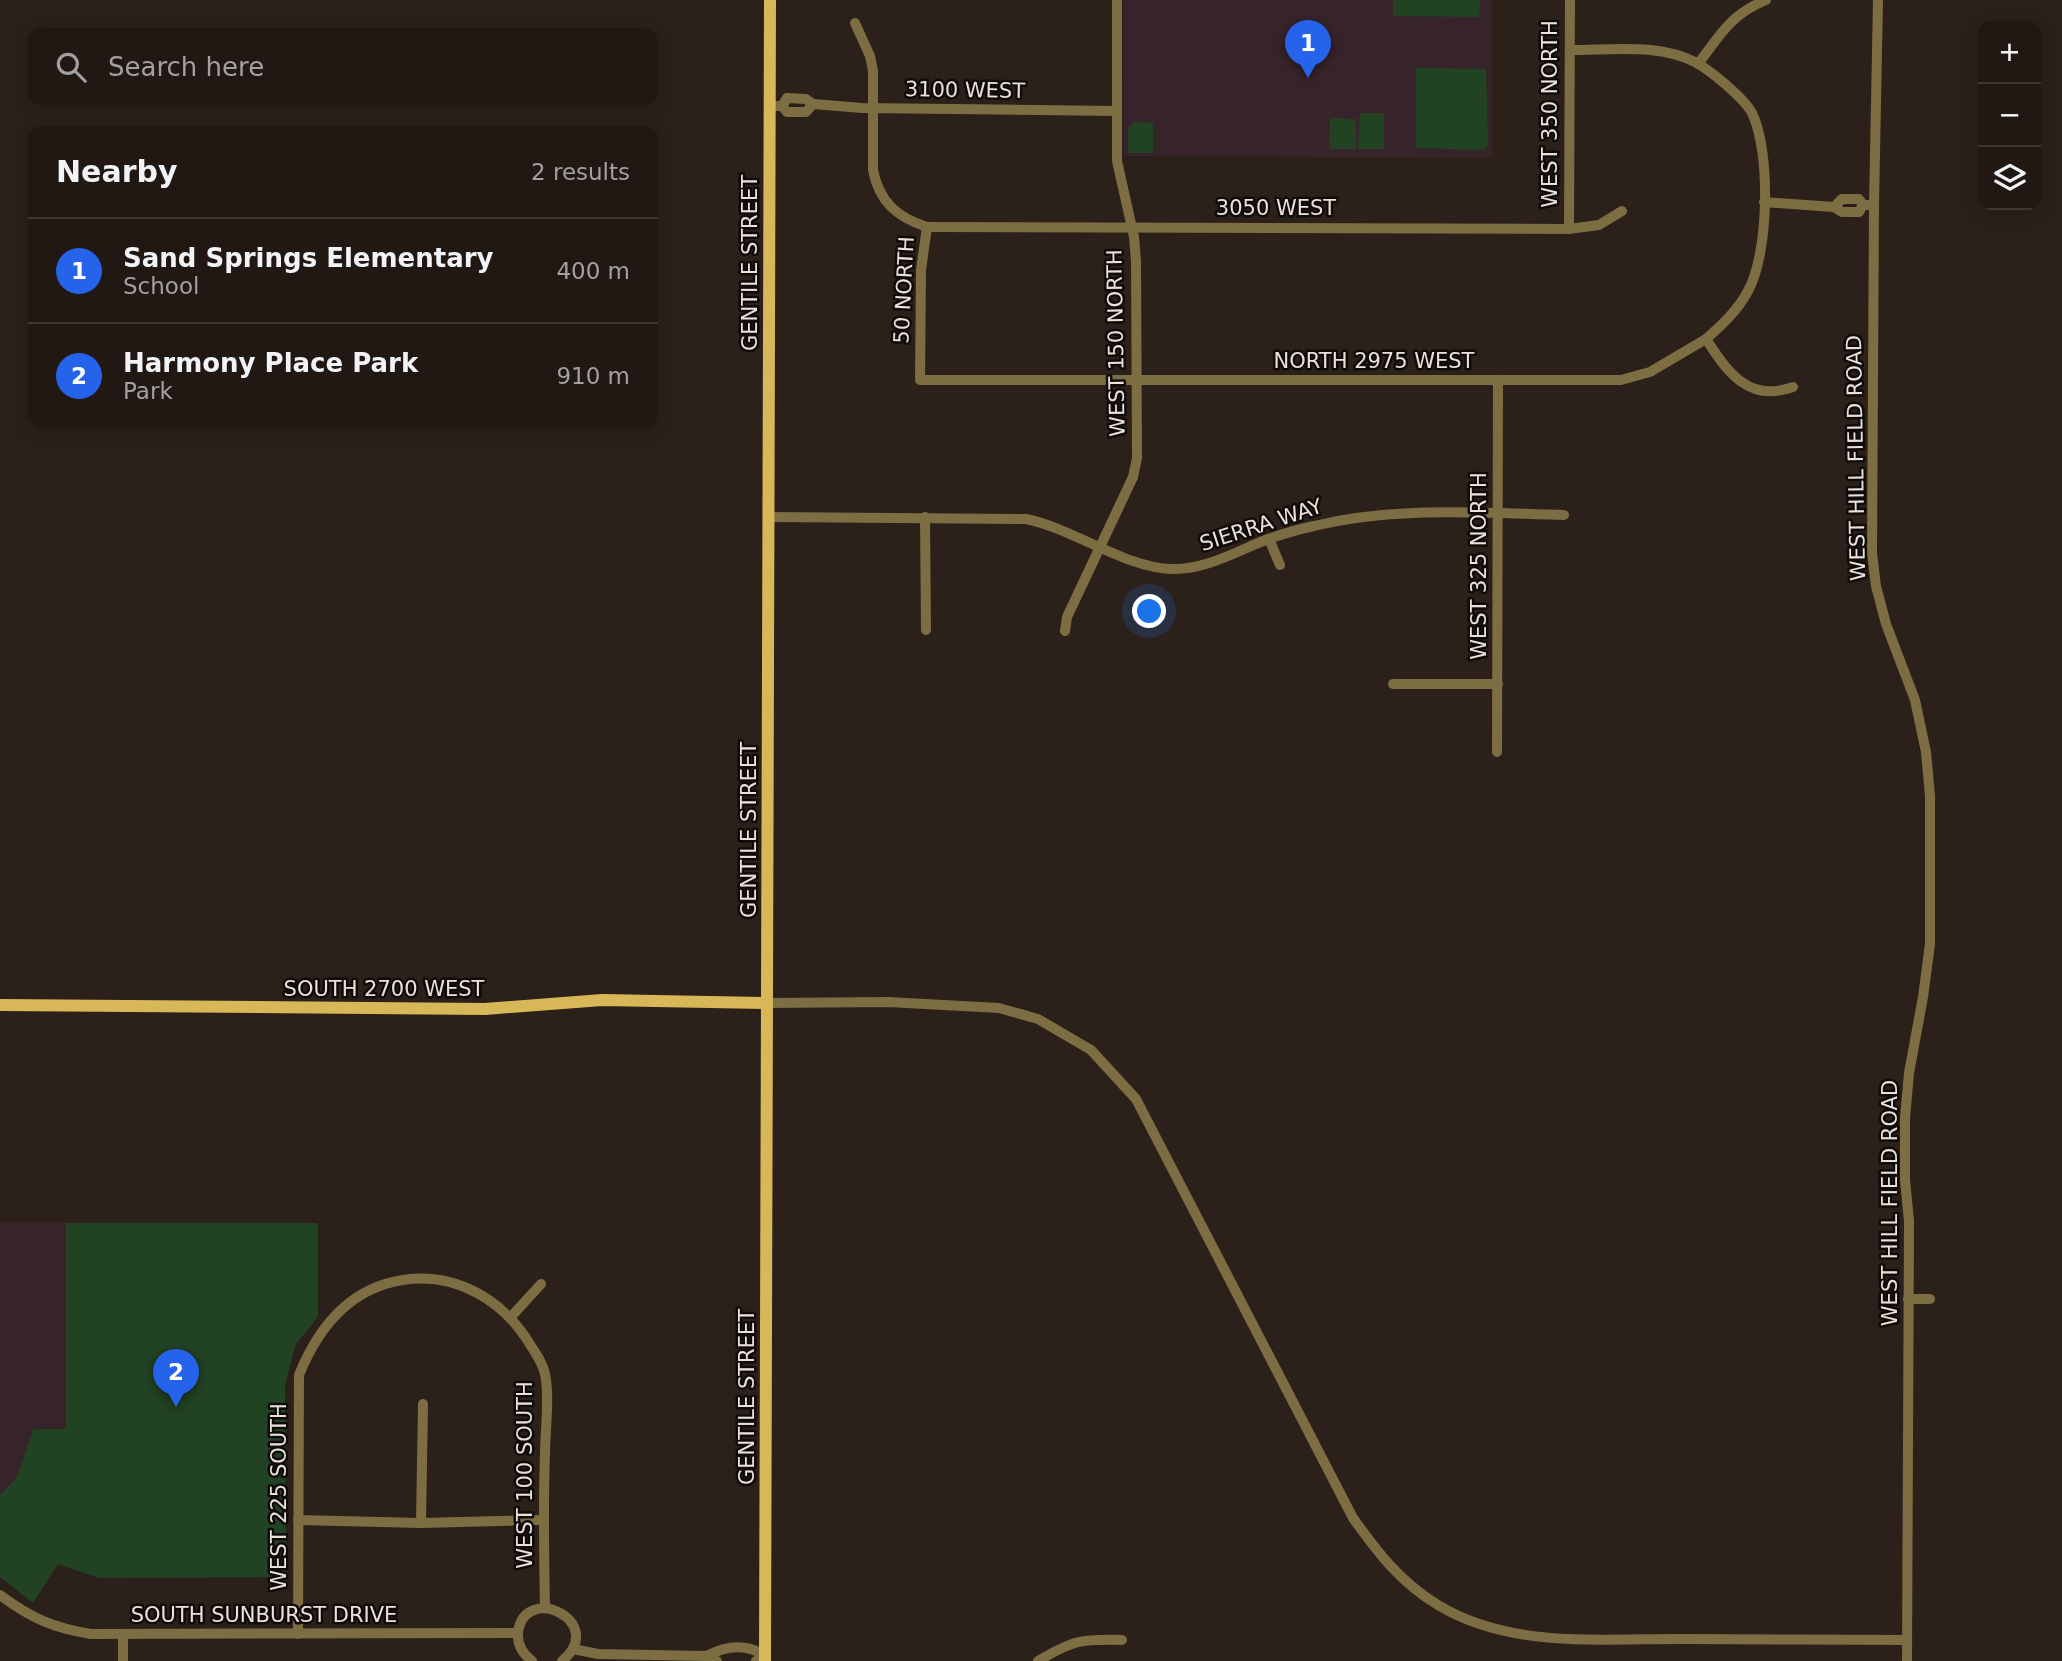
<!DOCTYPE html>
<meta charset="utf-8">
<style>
:root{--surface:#211814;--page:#2d2522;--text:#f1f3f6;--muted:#a2a0a0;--line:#3e3734;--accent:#2563eb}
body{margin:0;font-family:"DejaVu Sans",sans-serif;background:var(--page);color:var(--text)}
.controls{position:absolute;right:21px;top:21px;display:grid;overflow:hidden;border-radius:14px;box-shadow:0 4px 18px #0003}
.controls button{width:63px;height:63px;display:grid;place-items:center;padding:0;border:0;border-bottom:2px solid var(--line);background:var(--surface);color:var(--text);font:35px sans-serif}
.you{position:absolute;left:1150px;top:612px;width:24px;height:24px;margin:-18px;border:5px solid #fff;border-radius:50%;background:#1a73e8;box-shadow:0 0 0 10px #1a73e833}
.badge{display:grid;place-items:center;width:46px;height:46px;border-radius:50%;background:var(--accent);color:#fff;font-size:23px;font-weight:700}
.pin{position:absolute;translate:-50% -58px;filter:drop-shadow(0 2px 4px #0008)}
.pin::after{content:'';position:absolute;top:37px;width:24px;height:21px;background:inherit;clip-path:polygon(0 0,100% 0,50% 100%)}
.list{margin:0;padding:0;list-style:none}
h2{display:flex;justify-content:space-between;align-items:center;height:91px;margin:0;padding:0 28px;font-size:30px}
h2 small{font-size:23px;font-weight:400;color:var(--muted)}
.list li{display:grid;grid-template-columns:46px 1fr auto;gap:21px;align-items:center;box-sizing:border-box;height:105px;padding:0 28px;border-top:2px solid var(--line)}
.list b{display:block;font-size:26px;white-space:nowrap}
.list p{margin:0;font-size:23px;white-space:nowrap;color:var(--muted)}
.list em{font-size:23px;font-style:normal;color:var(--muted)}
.icon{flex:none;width:38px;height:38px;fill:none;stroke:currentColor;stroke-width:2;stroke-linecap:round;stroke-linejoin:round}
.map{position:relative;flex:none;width:2062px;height:1661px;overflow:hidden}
.search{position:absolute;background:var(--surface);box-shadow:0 4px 18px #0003;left:28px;top:28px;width:630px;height:77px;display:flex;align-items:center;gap:18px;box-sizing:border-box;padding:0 24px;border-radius:14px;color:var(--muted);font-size:26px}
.panel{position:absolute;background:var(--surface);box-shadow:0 4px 18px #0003;left:28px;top:126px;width:630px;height:301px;border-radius:14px}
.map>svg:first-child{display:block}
.education{fill:#37242a}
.green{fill:#224224}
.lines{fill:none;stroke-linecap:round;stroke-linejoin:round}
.minor{stroke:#7c6d42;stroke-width:10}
.major{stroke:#d8b758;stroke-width:12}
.labels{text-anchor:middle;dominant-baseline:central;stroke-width:5;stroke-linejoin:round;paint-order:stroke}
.street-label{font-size:21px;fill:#eae1dd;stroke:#100b08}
</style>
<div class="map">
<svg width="2062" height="1661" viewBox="0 0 2062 1661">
<rect width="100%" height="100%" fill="#2c201a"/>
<g class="education">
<path d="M 1123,0 L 1492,0 L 1492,158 L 1124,156 Z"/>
<path d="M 0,1223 L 66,1223 L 67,1429 L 33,1429 L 17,1477 L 0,1495 Z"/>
</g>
<g class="green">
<path d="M 1393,0 L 1480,0 L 1479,17 L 1393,16 Z"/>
<path d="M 1416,68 L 1486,69 L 1488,145 L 1484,150 L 1416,148 Z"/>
<path d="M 1360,113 L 1384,113 L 1384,149 L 1358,149 Z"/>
<path d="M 1330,118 L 1356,119 L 1356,149 L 1329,149 Z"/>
<path d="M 1134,122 L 1153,123 L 1153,153 L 1128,153 L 1128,128 Z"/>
<path d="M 66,1223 L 318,1223 L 318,1317 L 296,1344 L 285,1385 L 286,1577 L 99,1578 L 58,1564 L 33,1603 L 0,1577 L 0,1495 L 17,1477 L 33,1429 L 66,1429 Z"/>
</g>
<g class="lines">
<g class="minor">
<path d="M 1878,0 L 1874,205 L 1872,553 L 1876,586 L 1886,624 L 1915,700 L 1926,752 L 1930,796 L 1930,944 L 1923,997 L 1909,1073 L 1905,1118 L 1905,1180 L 1909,1221 L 1907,1661"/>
<path d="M 855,23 L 870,56 L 873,71 L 873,170 C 879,201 896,217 927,227 L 921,270 L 920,380 L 1621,380 L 1650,372 L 1706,339 C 1728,373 1749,403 1793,387"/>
<path d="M 1570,50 C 1612,50 1659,43 1697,63 C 1712,72 1744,98 1752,113 C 1771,152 1769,253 1748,291 C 1738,310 1722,325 1706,339"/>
<path d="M 1698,64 C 1721,34 1730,15 1766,0"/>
<path d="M 777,106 L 782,106 L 787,112 L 806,112 L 813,104"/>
<path d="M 782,106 L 787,98 L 806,99 L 813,104 L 862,108 L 1116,111"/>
<path d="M 1764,202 L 1834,207 L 1842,212 L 1859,212 L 1863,205"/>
<path d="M 1834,207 L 1842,199 L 1859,199 L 1863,205 L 1868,205"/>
<path d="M 927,227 L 1569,229 L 1599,225 L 1622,211"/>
<path d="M 1569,229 L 1570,0"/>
<path d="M 769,517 L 1026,519 C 1075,529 1125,568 1172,569 C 1206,570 1237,551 1268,539 C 1283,534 1299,529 1314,526 C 1396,506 1481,513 1564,515"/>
<path d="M 925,517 L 926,630"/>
<path d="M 1269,539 L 1280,565"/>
<path d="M 1065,631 L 1067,617 L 1133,477 L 1137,458 L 1136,261 L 1134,237 L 1117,161 L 1117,0"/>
<path d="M 1393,684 L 1498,684"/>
<path d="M 1497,752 L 1498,380"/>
<path d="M 767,1003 L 888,1002 L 999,1008 L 1038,1019 L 1091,1050 L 1136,1099 L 1353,1518 C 1378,1553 1400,1582 1438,1605 C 1512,1650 1605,1638 1688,1639 C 1761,1639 1834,1640 1907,1640"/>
<path d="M 1908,1299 L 1930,1299"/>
<path d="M 510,1318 L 541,1284"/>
<path d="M 298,1520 L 421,1523 L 543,1520"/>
<path d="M 421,1523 L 423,1404"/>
<path d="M 0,1595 C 31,1618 53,1628 91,1634 L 518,1633"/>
<path d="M 123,1634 L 123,1661"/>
<path d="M 298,1634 L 299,1375 C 318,1328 350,1288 403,1280 C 456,1272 504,1300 531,1346 C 537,1355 543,1364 545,1374 C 550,1397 545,1430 545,1454 C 543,1505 544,1556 545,1608"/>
<path d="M 573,1649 L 598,1654 L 706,1656 L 717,1661"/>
<path d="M 706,1656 C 726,1646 747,1643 765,1656 L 756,1661"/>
<path d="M 532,1661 C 523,1654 517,1645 518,1633 C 524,1581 609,1622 562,1661"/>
<path d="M 1038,1661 C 1073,1640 1081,1639 1122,1640"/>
</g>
<g class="major">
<path d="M 0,1005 L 485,1009 L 602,1000 L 767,1003"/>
<path d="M 765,1661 L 770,0"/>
</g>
</g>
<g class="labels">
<g class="street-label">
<text transform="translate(965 90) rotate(1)">3100 WEST</text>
<text transform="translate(1550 114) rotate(-90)">WEST 350 NORTH</text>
<text x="1276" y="208">3050 WEST</text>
<text transform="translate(750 263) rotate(-90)">GENTILE STREET</text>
<text transform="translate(904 290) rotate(-87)">50 NORTH</text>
<text transform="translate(1116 343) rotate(-91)">WEST 150 NORTH</text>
<text x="1374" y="361">NORTH 2975 WEST</text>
<text transform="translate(1856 458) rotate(-91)">WEST HILL FIELD ROAD</text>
<text transform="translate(1261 525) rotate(-18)">SIERRA WAY</text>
<text transform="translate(1479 566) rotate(-90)">WEST 325 NORTH</text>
<text transform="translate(749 830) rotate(-90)">GENTILE STREET</text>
<text x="384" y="989">SOUTH 2700 WEST</text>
<text transform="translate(1890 1203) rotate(-90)">WEST HILL FIELD ROAD</text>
<text transform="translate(747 1397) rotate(-90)">GENTILE STREET</text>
<text transform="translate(525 1475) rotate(-90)">WEST 100 SOUTH</text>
<text transform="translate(279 1497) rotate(-90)">WEST 225 SOUTH</text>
<text x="264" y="1615">SOUTH SUNBURST DRIVE</text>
</g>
</g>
</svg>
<div class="controls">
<button>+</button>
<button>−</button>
<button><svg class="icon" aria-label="layers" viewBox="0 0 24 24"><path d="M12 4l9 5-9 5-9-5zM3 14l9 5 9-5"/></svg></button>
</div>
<div class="you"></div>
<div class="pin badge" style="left:1308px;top:78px">1</div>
<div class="pin badge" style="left:176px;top:1407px">2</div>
<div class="search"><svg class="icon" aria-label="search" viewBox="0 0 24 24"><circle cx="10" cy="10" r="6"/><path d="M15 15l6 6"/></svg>Search here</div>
<section class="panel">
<h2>Nearby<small>2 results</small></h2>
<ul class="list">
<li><span class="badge">1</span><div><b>Sand Springs Elementary</b><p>School</p></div><em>400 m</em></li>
<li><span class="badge">2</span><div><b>Harmony Place Park</b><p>Park</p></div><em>910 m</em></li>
</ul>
</section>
</div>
